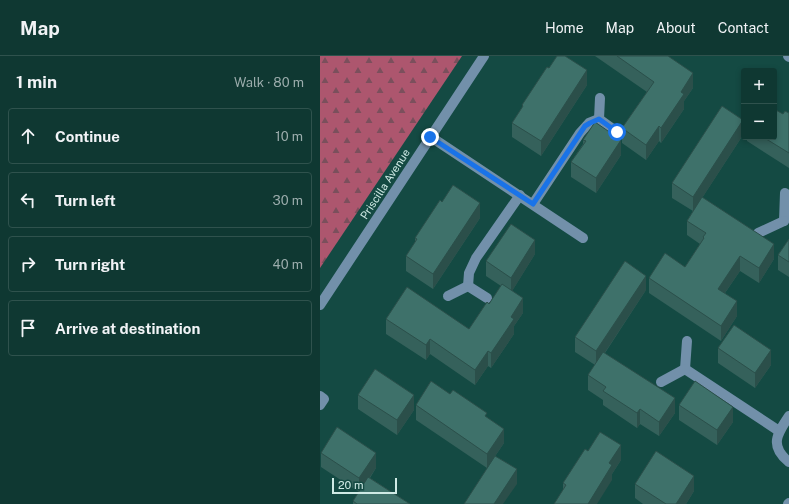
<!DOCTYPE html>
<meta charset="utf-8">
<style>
:root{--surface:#0f3832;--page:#1d433e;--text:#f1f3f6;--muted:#9bacac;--line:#2f524d}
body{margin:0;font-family:"Public Sans",sans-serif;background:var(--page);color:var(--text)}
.controls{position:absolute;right:12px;top:12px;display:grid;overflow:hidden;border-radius:4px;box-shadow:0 2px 6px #0003}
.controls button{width:36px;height:36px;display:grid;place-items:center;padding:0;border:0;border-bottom:1px solid var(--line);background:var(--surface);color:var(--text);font:20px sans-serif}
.scale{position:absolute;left:12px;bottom:10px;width:65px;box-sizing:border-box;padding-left:4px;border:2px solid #cfeae5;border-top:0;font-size:11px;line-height:14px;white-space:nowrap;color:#cfeae5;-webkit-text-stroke:3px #144a43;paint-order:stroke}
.stop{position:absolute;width:12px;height:12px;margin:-9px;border:3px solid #1a73e8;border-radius:50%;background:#fff}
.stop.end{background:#1a73e8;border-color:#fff;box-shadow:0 1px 4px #0008}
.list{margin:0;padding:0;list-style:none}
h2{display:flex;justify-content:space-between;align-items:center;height:52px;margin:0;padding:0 16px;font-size:17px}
h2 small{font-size:13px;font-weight:400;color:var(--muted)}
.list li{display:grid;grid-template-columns:26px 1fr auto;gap:12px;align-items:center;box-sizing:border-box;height:56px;margin:0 8px 8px;padding:0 8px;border:1px solid var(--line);border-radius:4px}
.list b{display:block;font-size:15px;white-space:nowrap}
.list em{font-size:13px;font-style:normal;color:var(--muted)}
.icon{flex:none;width:22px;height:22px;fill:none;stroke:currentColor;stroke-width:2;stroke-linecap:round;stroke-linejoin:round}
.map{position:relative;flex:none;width:469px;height:448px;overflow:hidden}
header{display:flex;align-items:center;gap:24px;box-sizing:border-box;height:56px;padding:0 20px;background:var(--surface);border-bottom:1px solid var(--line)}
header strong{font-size:19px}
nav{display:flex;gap:22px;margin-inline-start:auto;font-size:14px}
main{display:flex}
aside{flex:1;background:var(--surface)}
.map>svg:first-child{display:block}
.forest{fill:url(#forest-firs)}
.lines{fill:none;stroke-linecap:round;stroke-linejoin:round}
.minor{stroke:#7290aa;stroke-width:10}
.wall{fill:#35615b}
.shaded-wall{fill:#2b4f4a}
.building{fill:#3e716a;stroke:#2b4f4a}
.route{stroke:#1a73e8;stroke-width:5}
.labels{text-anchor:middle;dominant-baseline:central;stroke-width:3;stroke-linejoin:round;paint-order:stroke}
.street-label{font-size:11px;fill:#cfeae5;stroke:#144a43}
</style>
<header>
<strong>Map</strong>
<nav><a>Home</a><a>Map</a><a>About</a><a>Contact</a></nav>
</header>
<main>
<aside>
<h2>1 min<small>Walk · 80 m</small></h2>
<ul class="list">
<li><svg class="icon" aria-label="ahead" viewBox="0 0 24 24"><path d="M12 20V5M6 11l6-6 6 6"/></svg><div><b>Continue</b></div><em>10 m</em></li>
<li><svg class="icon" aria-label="left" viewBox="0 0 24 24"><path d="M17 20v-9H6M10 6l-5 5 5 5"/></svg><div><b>Turn left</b></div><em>30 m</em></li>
<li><svg class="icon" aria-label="right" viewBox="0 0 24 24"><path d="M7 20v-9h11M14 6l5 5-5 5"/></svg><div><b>Turn right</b></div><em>40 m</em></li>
<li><svg class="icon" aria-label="arrive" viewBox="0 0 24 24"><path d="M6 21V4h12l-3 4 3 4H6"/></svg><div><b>Arrive at destination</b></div></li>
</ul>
</aside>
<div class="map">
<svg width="469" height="448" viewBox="0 0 469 448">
<defs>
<pattern id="forest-firs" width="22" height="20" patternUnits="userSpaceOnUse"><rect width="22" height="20" fill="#ad566e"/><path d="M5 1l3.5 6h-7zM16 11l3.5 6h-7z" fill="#7b4f5c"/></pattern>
</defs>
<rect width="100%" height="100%" fill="#144a43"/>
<path class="forest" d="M 0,0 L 142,0 L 0,212 Z"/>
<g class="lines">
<g class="minor">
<path d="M 468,0 L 469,1"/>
<path d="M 279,63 L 297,76"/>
<path d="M 279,63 L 280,42"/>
<path d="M 111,81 L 263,182"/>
<path d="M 213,148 L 260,77 L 269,67 L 279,63"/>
<path d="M 464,165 L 465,137"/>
<path d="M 438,177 L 464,165"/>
<path d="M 148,230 L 149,217 L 156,202 L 200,139"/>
<path d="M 148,230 L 167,242"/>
<path d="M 128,240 L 148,230"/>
<path d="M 0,249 L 164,0"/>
<path d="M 365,313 L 459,375"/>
<path d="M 365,313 L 367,285"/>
<path d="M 341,326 L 365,313"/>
<path d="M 0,340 L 4,343 L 0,349"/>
<path d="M 469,360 C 457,378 449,390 469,406"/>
<path d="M 468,448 L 469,447"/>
</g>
</g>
<g class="wall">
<path d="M 275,0 L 348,0 L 373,32 L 364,45 L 364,53 L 341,87 L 339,85 L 326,104 L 302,87 L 302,72 L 327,36 Z"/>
<path d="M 229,12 L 267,29 L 221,100 L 192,81 L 192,67 L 202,52 L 202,49 Z"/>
<path d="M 469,57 L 469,112 L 427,85 L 427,81 L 454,81 L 463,58 Z"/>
<path d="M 423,79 L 382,142 L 454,203 L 439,227 L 420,215 L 405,237 L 417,260 L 401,285 L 329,237 L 329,222 L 365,211 L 380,188 L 367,179 L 367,165 L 373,155 L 352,142 L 352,127 Z"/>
<path d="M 263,84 L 301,99 L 276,137 L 251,121 L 251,106 L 263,88 Z"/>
<path d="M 160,162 L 113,233 L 86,215 L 86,200 L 95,187 L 95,182 Z"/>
<path d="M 469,183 L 469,221 L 458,214 L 458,199 Z"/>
<path d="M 215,198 L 192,235 L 203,257 L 194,270 L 194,278 L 171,312 L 168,310 L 155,329 L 110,298 L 106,304 L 66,278 L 66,263 L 149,273 L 169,248 L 181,230 L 166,220 L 166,205 Z"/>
<path d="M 326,234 L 285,297 L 355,357 L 339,380 L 320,368 L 317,372 L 283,349 L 283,344 L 268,334 L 268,319 L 275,309 L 255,296 L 255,281 Z"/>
<path d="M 398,292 L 451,309 L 435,332 L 398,307 Z"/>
<path d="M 130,338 L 167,362 L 184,387 L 167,412 L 96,364 L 96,349 Z"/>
<path d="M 38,339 L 94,354 L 77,379 L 38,353 Z"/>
<path d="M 359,349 L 413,366 L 397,389 L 359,364 Z"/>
<path d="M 268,395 L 301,404 L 292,418 L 292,424 L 243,434 L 243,427 Z"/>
<path d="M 1,397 L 56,412 L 50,422 L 90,448 L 33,448 L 33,445 L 39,436 L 1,411 Z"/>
<path d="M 315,428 L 374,435 L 366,448 L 323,448 L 315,442 Z"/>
</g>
<g class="shaded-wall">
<path d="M 267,14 L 267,29 L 221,100 L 221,85 Z"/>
<path d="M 373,17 L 373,32 L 364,45 L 364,53 L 341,87 L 341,72 L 361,36 Z"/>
<path d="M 423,64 L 423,79 L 373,156 L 373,141 Z"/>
<path d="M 339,70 L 339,85 L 326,104 L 326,89 Z"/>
<path d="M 301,84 L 301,99 L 276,137 L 276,122 Z"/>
<path d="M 160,147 L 160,162 L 113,233 L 113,218 Z"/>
<path d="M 215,184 L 215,198 L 191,237 L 191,222 Z"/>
<path d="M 454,188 L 454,203 L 439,227 L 439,212 Z"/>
<path d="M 420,200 L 420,215 L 398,247 L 398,233 Z"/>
<path d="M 326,220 L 326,234 L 276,310 L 276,295 Z"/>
<path d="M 203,242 L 203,257 L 194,270 L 194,278 L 171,312 L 171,297 L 191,261 Z"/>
<path d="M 417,245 L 417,260 L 401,285 L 401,270 Z"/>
<path d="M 110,283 L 110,298 L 106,304 L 106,289 Z"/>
<path d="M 451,294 L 451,309 L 435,332 L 435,317 Z"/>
<path d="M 168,295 L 168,310 L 155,329 L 155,314 Z"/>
<path d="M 94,339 L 94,354 L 77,379 L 77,364 Z"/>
<path d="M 355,342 L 355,357 L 339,380 L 339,366 Z"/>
<path d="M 413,351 L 413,366 L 397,389 L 397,374 Z"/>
<path d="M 320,353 L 320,368 L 317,372 L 317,357 Z"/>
<path d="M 184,373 L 184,387 L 167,412 L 167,398 Z"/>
<path d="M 301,389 L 301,404 L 292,418 L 292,424 L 277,448 L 268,448 L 289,407 Z"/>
<path d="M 56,397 L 56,412 L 39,437 L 39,422 Z"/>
<path d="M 197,413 L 197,428 L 183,448 L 174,448 Z"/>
<path d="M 374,420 L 374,435 L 366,448 L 356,448 Z"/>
</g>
<g class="building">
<path d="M 237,0 L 245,0 L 267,14 L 221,85 L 192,67 L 203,50 L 202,49 L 227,11 L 229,12 Z"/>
<path d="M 297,0 L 348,0 L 373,17 L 361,36 L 364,38 L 341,72 L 339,70 L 326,89 L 302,72 L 334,26 Z"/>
<path d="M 402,50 L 423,64 L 373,141 L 352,127 Z"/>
<path d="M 454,53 L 463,58 L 465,55 L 469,57 L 469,97 L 443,81 L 454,81 Z"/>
<path d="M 275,66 L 301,84 L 276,122 L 251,106 L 266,85 L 263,84 Z"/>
<path d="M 133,129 L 160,147 L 113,218 L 86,200 L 97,183 L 95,182 L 120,144 L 122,146 Z"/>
<path d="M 382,141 L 454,188 L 439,212 L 420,200 L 398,233 L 417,245 L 401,270 L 329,222 L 345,197 L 365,211 L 384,182 L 383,181 L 386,177 L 367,165 Z"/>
<path d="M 191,168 L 215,184 L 191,222 L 166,205 Z"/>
<path d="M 469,183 L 469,206 L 458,199 Z"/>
<path d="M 305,205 L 326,220 L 276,295 L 255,281 Z"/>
<path d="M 182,228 L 203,242 L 191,261 L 194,263 L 171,297 L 168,295 L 155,314 L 110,283 L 106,289 L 66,263 L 87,231 L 149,273 L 167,246 L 169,248 Z"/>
<path d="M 414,269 L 451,294 L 435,317 L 398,292 Z"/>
<path d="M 283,296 L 355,342 L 339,366 L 320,353 L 317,357 L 283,335 L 286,331 L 268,319 Z"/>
<path d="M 55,313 L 94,339 L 77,364 L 38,339 Z"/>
<path d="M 111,325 L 130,338 L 133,334 L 167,357 L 165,360 L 184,373 L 167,398 L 96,349 Z"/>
<path d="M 375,325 L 413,351 L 397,374 L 359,349 Z"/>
<path d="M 17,371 L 56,397 L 39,422 L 1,397 Z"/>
<path d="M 280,376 L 301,389 L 289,407 L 292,409 L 268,448 L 234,448 L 246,429 L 243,427 L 265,393 L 268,395 Z"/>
<path d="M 336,395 L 374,420 L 356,448 L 346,448 L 315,428 Z"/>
<path d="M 175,400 L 197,413 L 174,448 L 144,448 Z"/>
<path d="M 48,421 L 90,448 L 37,448 L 33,445 Z"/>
</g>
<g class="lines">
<path class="route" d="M 110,81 L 213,148 L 265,70 L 270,67 L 279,63 L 297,76"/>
</g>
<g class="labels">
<g class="street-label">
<text transform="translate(65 128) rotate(-57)">Priscilla Avenue</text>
</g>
</g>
</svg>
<div class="controls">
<button>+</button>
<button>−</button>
</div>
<div class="scale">20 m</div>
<div class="stop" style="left:297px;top:76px"></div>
<div class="stop end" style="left:110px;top:81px"></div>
</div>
</main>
